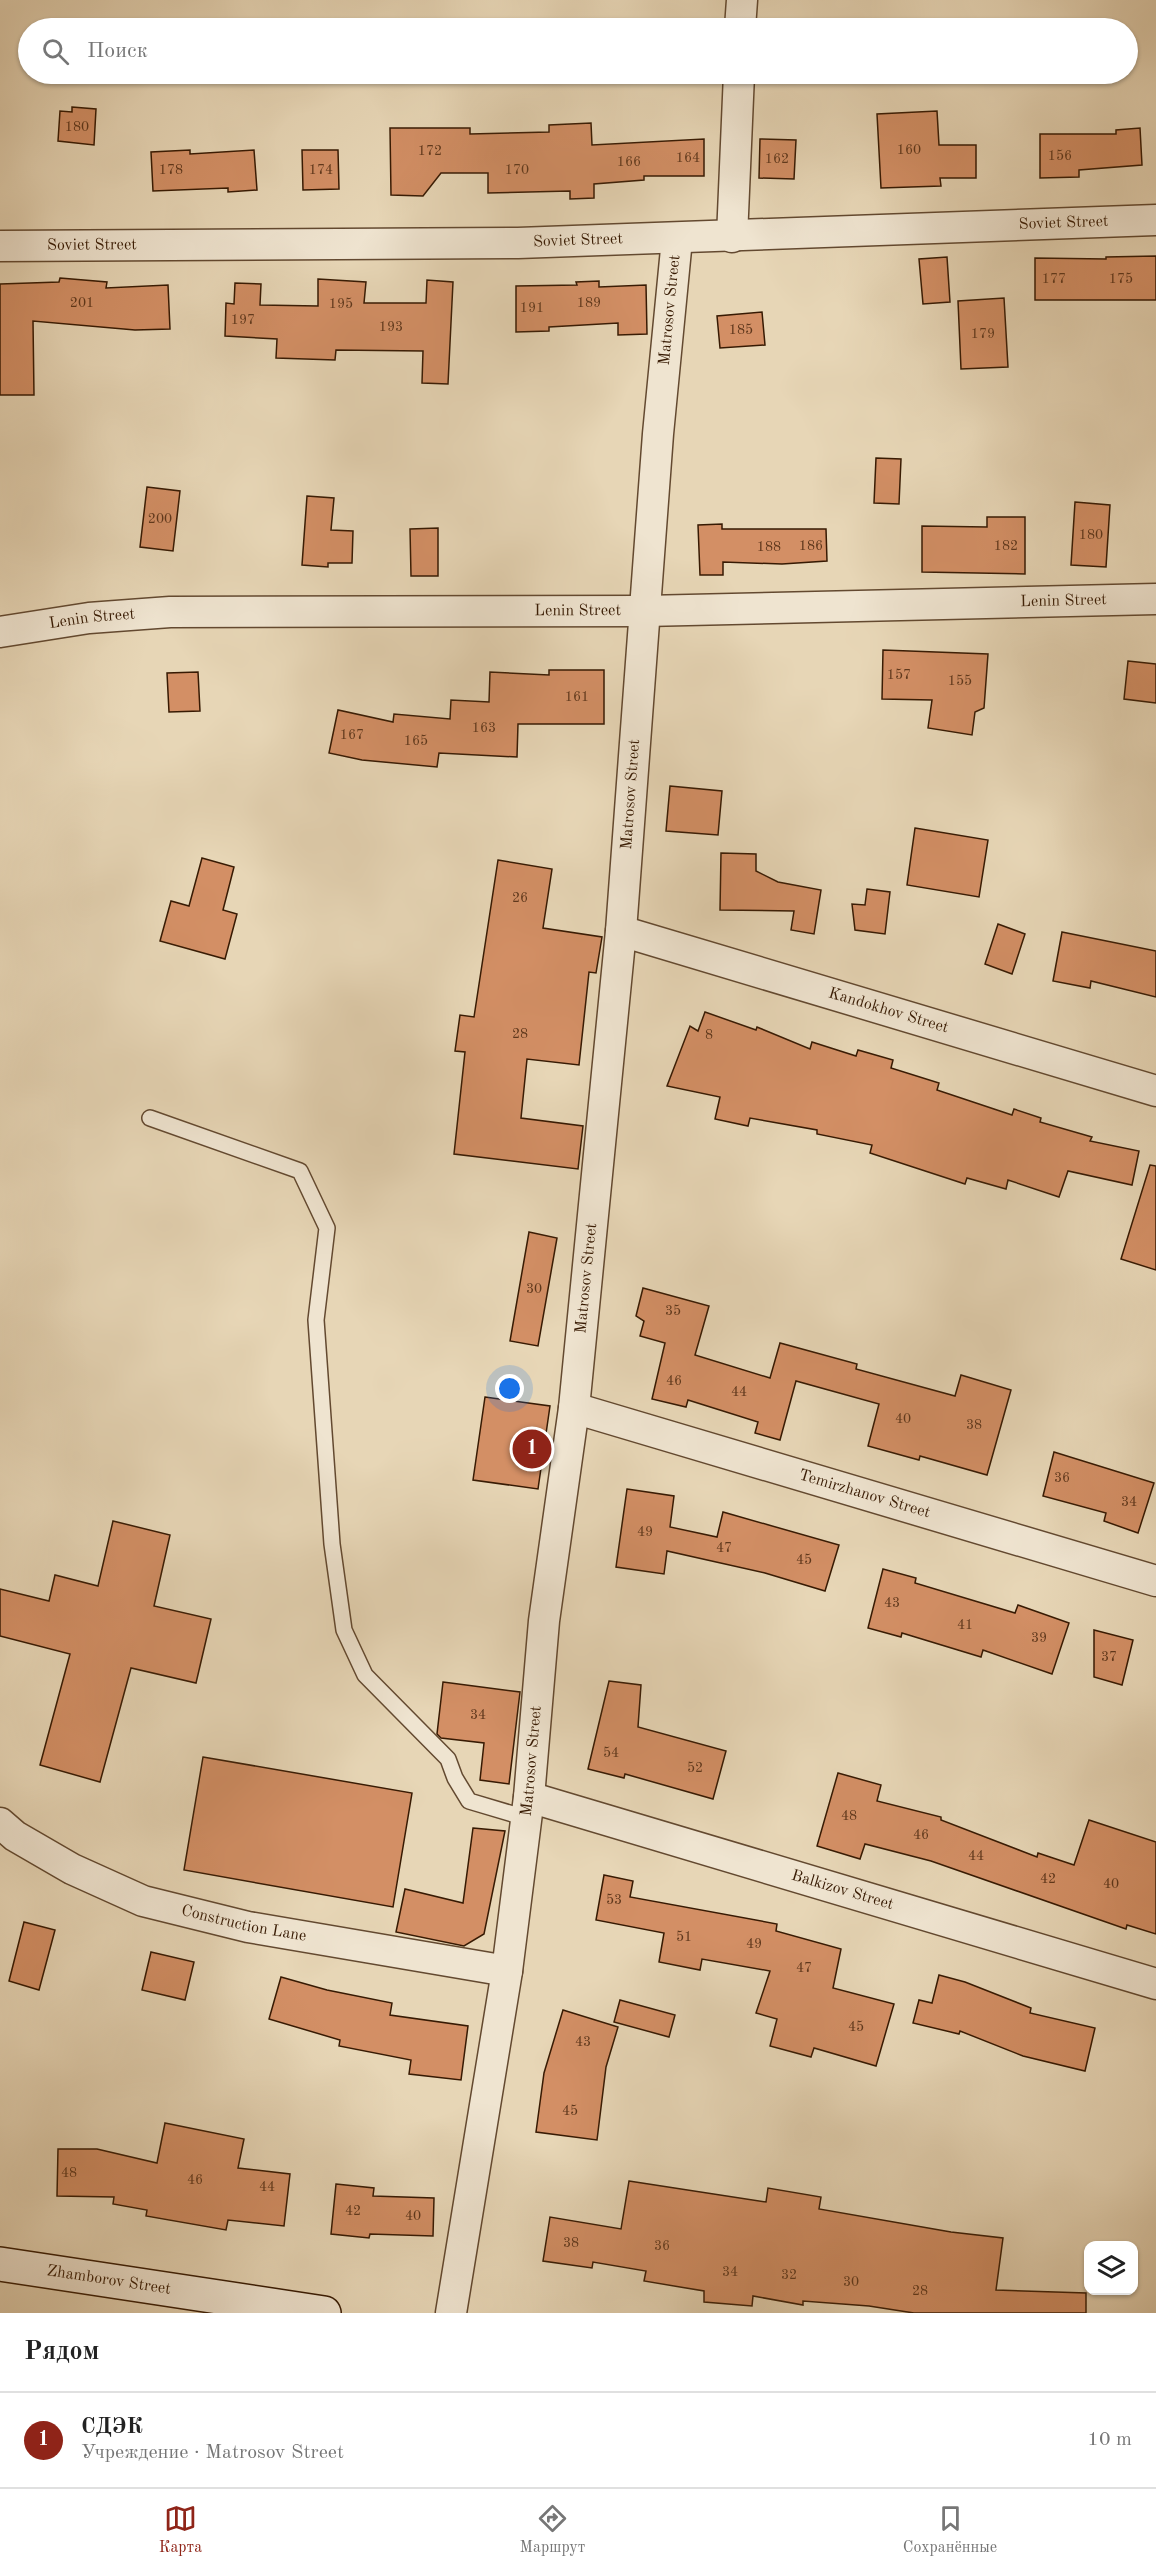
<!DOCTYPE html>
<html lang="ru">
<meta charset="utf-8">
<style>
:root{--surface:#fff;--page:#f2f2f2;--text:#222;--muted:#767676;--line:#e0e0e0;--accent:#8f2418}
body{margin:0;font-family:"Old Standard TT",serif;background:var(--page);color:var(--text)}
.controls{position:absolute;right:18px;bottom:18px;display:grid;overflow:hidden;border-radius:12px;box-shadow:0 2px 4px #0004}
.controls button{width:54px;height:54px;display:grid;place-items:center;padding:0;border:0;border-bottom:2px solid var(--line);background:var(--surface);color:var(--text);font:30px sans-serif}
.you{position:absolute;left:510px;top:1389px;width:21px;height:21px;margin:-15px;border:4px solid #fff;border-radius:50%;background:#1a73e8;box-shadow:0 0 0 9px #1a73e833}
.badge{display:grid;place-items:center;width:39px;height:39px;border-radius:50%;background:var(--accent);color:#fff;font-size:20px;font-weight:700}
.pin{position:absolute;translate:-50% -50%;border:3px solid #fff;box-shadow:0 2px 6px #0006}
.list{margin:0;padding:0;list-style:none}
h2{display:flex;justify-content:space-between;align-items:center;height:78px;margin:0;padding:0 24px;font-size:26px}
h2 small{font-size:20px;font-weight:400;color:var(--muted)}
.list li{display:grid;grid-template-columns:39px 1fr auto;gap:18px;align-items:center;box-sizing:border-box;height:96px;padding:0 24px;border-top:2px solid var(--line)}
.list b{display:block;font-size:22px;white-space:nowrap}
.list p{margin:0;font-size:20px;white-space:nowrap;color:var(--muted)}
.list em{font-size:20px;font-style:normal;color:var(--muted)}
.icon{flex:none;width:33px;height:33px;fill:none;stroke:currentColor;stroke-width:2;stroke-linecap:round;stroke-linejoin:round}
.map{position:relative;flex:none;width:1156px;height:2313px;overflow:hidden}
.search{position:absolute;background:var(--surface);box-shadow:0 2px 4px #0004;left:18px;right:18px;top:18px;height:66px;display:flex;align-items:center;gap:15px;box-sizing:border-box;padding:0 21px;border-radius:33px;color:var(--muted);font-size:22px}
.sheet{height:174px;background:var(--surface)}
nav{display:flex;justify-content:space-around;align-items:center;box-sizing:border-box;height:84px;border-top:2px solid var(--line);background:var(--surface);font-size:16px;color:var(--muted)}
nav a{display:grid;justify-items:center;gap:3px}
nav .on{color:var(--accent)}
.map>svg:first-child{display:block}
.building{fill:#d38f65;stroke:#371a03;stroke-width:1.5}
.lines{fill:none;stroke-linecap:round;stroke-linejoin:round}
.lane-casing{stroke:#634930;stroke-width:18}
.street-casing{stroke:#634930;stroke-width:33}
.secondary-casing{stroke:#371a03;stroke-width:36}
.lane{stroke:#efe4d0;stroke-width:15}
.street{stroke:#efe4d0;stroke-width:30}
.secondary{stroke:#efe4d0;stroke-width:33}
.labels{text-anchor:middle;dominant-baseline:central;stroke-width:5;stroke-linejoin:round;paint-order:stroke}
.number-label{font-size:14px;fill:#5e371c}
.street-label{font-size:16px;fill:#371a03;stroke:#efe4d0}
</style>
<div class="map">
<svg width="1156" height="2313" viewBox="0 0 1156 2313">
<rect width="100%" height="100%" fill="#e7d6b6"/>
<filter id="stains"><feTurbulence type="fractalNoise" baseFrequency=".00333" numOctaves="4"/><feColorMatrix values="0 0 0 0 .2 0 0 0 0 .09 0 0 0 0 .02 0 0 0 .5 -.17"/></filter>
<radialGradient id="worn" r=".72"><stop offset=".6" stop-color="#630" stop-opacity="0"/><stop offset="1" stop-color="#630" stop-opacity=".3"/></radialGradient>
<g class="building">
<path d="M 72,107 L 96,109 L 94,145 L 58,141 L 60,111 L 72,112 Z"/>
<path d="M 937,111 L 939,145 L 976,145 L 976,178 L 940,178 L 941,186 L 881,188 L 877,114 Z"/>
<path d="M 591,123 L 592,145 L 704,139 L 704,176 L 644,176 L 644,180 L 594,184 L 594,198 L 570,199 L 570,191 L 488,193 L 488,173 L 441,173 L 423,196 L 391,195 L 390,128 L 470,128 L 470,134 L 549,132 L 549,125 Z"/>
<path d="M 1140,128 L 1142,165 L 1079,170 L 1079,177 L 1040,178 L 1040,134 L 1116,134 L 1116,130 Z"/>
<path d="M 760,139 L 796,140 L 794,179 L 759,178 Z"/>
<path d="M 190,150 L 190,154 L 254,150 L 257,190 L 228,192 L 228,188 L 153,191 L 151,152 Z"/>
<path d="M 302,150 L 338,150 L 339,189 L 303,190 Z"/>
<path d="M 1156,256 L 1156,300 L 1035,300 L 1035,258 L 1106,259 L 1106,257 Z"/>
<path d="M 947,257 L 950,302 L 923,304 L 919,259 Z"/>
<path d="M 60,278 L 107,282 L 106,288 L 168,285 L 170,329 L 135,330 L 33,321 L 34,395 L 0,395 L 0,284 L 59,282 Z"/>
<path d="M 318,279 L 366,282 L 364,303 L 426,303 L 427,280 L 453,282 L 448,384 L 422,383 L 423,351 L 336,350 L 335,360 L 276,358 L 277,339 L 225,336 L 226,303 L 234,304 L 235,283 L 261,284 L 260,305 L 318,306 Z"/>
<path d="M 599,281 L 599,287 L 646,285 L 647,334 L 618,335 L 618,323 L 549,327 L 549,331 L 516,332 L 516,286 L 577,285 L 576,282 Z"/>
<path d="M 1004,298 L 1008,367 L 961,369 L 958,301 Z"/>
<path d="M 762,312 L 765,345 L 720,348 L 717,316 Z"/>
<path d="M 876,458 L 901,459 L 899,504 L 874,503 Z"/>
<path d="M 147,487 L 180,491 L 173,551 L 140,547 Z"/>
<path d="M 307,496 L 334,498 L 331,530 L 353,531 L 352,563 L 328,563 L 328,567 L 302,565 Z"/>
<path d="M 1075,502 L 1110,505 L 1106,567 L 1071,565 Z"/>
<path d="M 987,517 L 1025,517 L 1025,574 L 922,572 L 922,526 L 987,527 Z"/>
<path d="M 722,524 L 722,529 L 826,529 L 827,561 L 782,564 L 723,562 L 723,575 L 700,575 L 698,525 Z"/>
<path d="M 438,528 L 438,576 L 411,576 L 410,529 Z"/>
<path d="M 883,650 L 988,654 L 984,708 L 975,712 L 972,735 L 928,728 L 932,700 L 882,699 Z"/>
<path d="M 1128,661 L 1156,664 L 1156,703 L 1124,699 Z"/>
<path d="M 549,670 L 604,670 L 604,724 L 518,724 L 517,757 L 439,753 L 437,767 L 362,760 L 329,753 L 338,710 L 393,722 L 394,714 L 450,719 L 451,700 L 489,702 L 490,672 L 549,675 Z"/>
<path d="M 198,672 L 200,711 L 169,712 L 167,673 Z"/>
<path d="M 670,786 L 722,791 L 718,835 L 666,831 Z"/>
<path d="M 915,828 L 988,840 L 979,897 L 907,885 Z"/>
<path d="M 721,853 L 756,854 L 756,871 L 778,882 L 821,890 L 814,934 L 791,930 L 794,911 L 720,910 Z"/>
<path d="M 202,858 L 234,867 L 223,910 L 237,914 L 225,959 L 160,941 L 171,901 L 189,906 Z"/>
<path d="M 498,860 L 552,869 L 543,928 L 602,937 L 596,973 L 589,972 L 579,1065 L 527,1059 L 521,1118 L 583,1126 L 578,1169 L 454,1154 L 465,1052 L 455,1051 L 460,1015 L 474,1017 Z"/>
<path d="M 867,889 L 890,892 L 885,934 L 855,930 L 852,904 L 865,905 Z"/>
<path d="M 998,924 L 1025,934 L 1012,974 L 985,964 Z"/>
<path d="M 1062,932 L 1156,951 L 1156,997 L 1091,981 L 1090,988 L 1053,981 Z"/>
<path d="M 705,1012 L 756,1030 L 757,1027 L 810,1049 L 812,1042 L 856,1056 L 858,1050 L 893,1060 L 891,1068 L 939,1083 L 937,1090 L 1012,1115 L 1014,1109 L 1041,1118 L 1040,1122 L 1092,1137 L 1090,1141 L 1139,1151 L 1132,1185 L 1068,1171 L 1059,1197 L 1008,1180 L 1006,1189 L 967,1178 L 965,1184 L 870,1153 L 872,1145 L 817,1134 L 817,1130 L 750,1118 L 748,1126 L 715,1119 L 720,1097 L 667,1086 L 690,1026 L 698,1031 Z"/>
<path d="M 1150,1165 L 1156,1166 L 1156,1270 L 1121,1259 Z"/>
<path d="M 529,1232 L 557,1238 L 538,1346 L 510,1341 Z"/>
<path d="M 643,1288 L 709,1306 L 695,1355 L 770,1378 L 780,1343 L 857,1364 L 856,1369 L 955,1396 L 961,1375 L 1011,1390 L 987,1475 L 920,1456 L 919,1460 L 868,1446 L 879,1404 L 796,1381 L 780,1440 L 755,1433 L 758,1422 L 688,1400 L 686,1407 L 652,1399 L 665,1343 L 640,1336 L 644,1321 L 636,1316 Z"/>
<path d="M 485,1397 L 550,1406 L 538,1489 L 473,1480 Z"/>
<path d="M 1054,1452 L 1154,1483 L 1138,1533 L 1104,1521 L 1106,1513 L 1043,1496 Z"/>
<path d="M 627,1489 L 674,1496 L 670,1527 L 717,1537 L 723,1512 L 839,1545 L 825,1591 L 765,1573 L 667,1551 L 664,1574 L 616,1567 Z"/>
<path d="M 113,1521 L 170,1535 L 154,1606 L 211,1619 L 196,1683 L 131,1668 L 100,1782 L 40,1765 L 70,1654 L 0,1636 L 0,1589 L 49,1601 L 55,1575 L 98,1586 Z"/>
<path d="M 883,1569 L 916,1578 L 915,1583 L 1015,1613 L 1018,1605 L 1069,1623 L 1052,1674 L 983,1650 L 981,1657 L 902,1633 L 901,1637 L 868,1628 Z"/>
<path d="M 1094,1630 L 1133,1640 L 1122,1685 L 1094,1677 Z"/>
<path d="M 609,1681 L 641,1685 L 638,1727 L 726,1751 L 713,1799 L 625,1774 L 624,1778 L 588,1769 Z"/>
<path d="M 443,1682 L 520,1692 L 509,1784 L 480,1780 L 484,1743 L 441,1738 L 437,1734 Z"/>
<path d="M 203,1757 L 412,1793 L 393,1907 L 184,1870 Z"/>
<path d="M 838,1773 L 881,1785 L 877,1801 L 941,1817 L 941,1820 L 1037,1857 L 1038,1853 L 1074,1865 L 1089,1820 L 1156,1842 L 1156,1934 L 1127,1925 L 1126,1929 L 931,1861 L 865,1844 L 860,1859 L 817,1846 Z"/>
<path d="M 473,1828 L 505,1831 L 484,1934 L 464,1946 L 396,1932 L 405,1889 L 463,1903 Z"/>
<path d="M 604,1875 L 633,1881 L 630,1897 L 777,1924 L 776,1931 L 841,1949 L 833,1988 L 894,2004 L 876,2066 L 814,2048 L 811,2057 L 770,2046 L 777,2019 L 756,2013 L 770,1971 L 702,1959 L 700,1970 L 659,1962 L 664,1933 L 596,1920 Z"/>
<path d="M 24,1922 L 55,1930 L 39,1990 L 9,1981 Z"/>
<path d="M 151,1952 L 194,1962 L 185,2000 L 142,1990 Z"/>
<path d="M 939,1975 L 965,1982 L 1031,2008 L 1030,2013 L 1095,2028 L 1085,2071 L 1023,2056 L 960,2031 L 959,2034 L 913,2023 L 919,2000 L 932,2003 Z"/>
<path d="M 281,1977 L 327,1990 L 392,2003 L 390,2015 L 468,2026 L 461,2080 L 409,2074 L 411,2060 L 339,2046 L 340,2040 L 269,2019 Z"/>
<path d="M 620,2000 L 675,2015 L 669,2037 L 614,2022 Z"/>
<path d="M 563,2010 L 618,2027 L 606,2067 L 597,2140 L 536,2132 L 544,2073 Z"/>
<path d="M 165,2123 L 244,2139 L 238,2168 L 290,2174 L 284,2226 L 228,2220 L 226,2230 L 146,2216 L 147,2210 L 113,2204 L 114,2197 L 57,2196 L 58,2149 L 97,2149 L 157,2163 Z"/>
<path d="M 629,2181 L 766,2202 L 768,2188 L 821,2197 L 819,2209 L 951,2232 L 1003,2238 L 996,2290 L 1086,2293 L 1086,2313 L 914,2313 L 869,2306 L 803,2301 L 803,2305 L 753,2296 L 752,2306 L 704,2302 L 704,2291 L 644,2281 L 646,2271 L 593,2262 L 592,2268 L 543,2261 L 550,2217 L 621,2229 Z"/>
<path d="M 336,2184 L 374,2188 L 373,2196 L 434,2198 L 433,2236 L 370,2234 L 369,2238 L 331,2234 Z"/>
</g>
<g class="lines">
<defs>
<path id="lane" d="M 150,1118 L 300,1171 L 327,1228 L 316,1320 L 332,1544 L 344,1630 L 365,1675 L 448,1759 L 455,1778 L 469,1801 L 526,1818"/>
<g id="street">
<path d="M 740,28 L 742,0"/>
<path d="M 732,237 L 739,74"/>
<path id="s1" d="M 0,246 L 518,243 L 1156,220"/>
<path id="s2" d="M 0,632 L 89,618 L 170,612 L 645,611 L 1156,599"/>
<path id="s3" d="M 621,931 L 1156,1091"/>
<path id="s4" d="M 574,1408 L 1156,1581"/>
<path id="s5" d="M 529,1797 L 1156,1984"/>
<path id="s6" d="M 0,1823 L 15,1836 L 72,1869 L 143,1901 L 248,1927 L 507,1971"/>
<path id="s7" d="M 451,2313 L 507,1971 L 529,1797 L 544,1621 L 574,1408 L 621,931 L 658,434 L 677,239"/>
</g>
<g id="secondary">
<path id="s8" d="M 0,2264 L 324,2313"/>
</g>
</defs>
<use href="#lane" class="lane-casing"/>
<use href="#street" class="street-casing"/>
<use href="#secondary" class="secondary-casing"/>
<use href="#lane" class="lane"/>
<use href="#street" class="street"/>
<use href="#secondary" class="secondary"/>
</g>
<g class="labels">
<g class="number-label">
<text x="77" y="127">180</text>
<text x="909" y="150">160</text>
<text x="430" y="151">172</text>
<text x="1060" y="156">156</text>
<text x="688" y="158">164</text>
<text x="777" y="159">162</text>
<text x="629" y="162">166</text>
<text x="171" y="170">178</text>
<text x="321" y="170">174</text>
<text x="517" y="170">170</text>
<text x="1054" y="279">177</text>
<text x="1121" y="279">175</text>
<text x="82" y="303">201</text>
<text x="589" y="303">189</text>
<text x="341" y="304">195</text>
<text x="532" y="308">191</text>
<text x="243" y="320">197</text>
<text x="391" y="327">193</text>
<text x="741" y="330">185</text>
<text x="983" y="334">179</text>
<text x="160" y="519">200</text>
<text x="1091" y="535">180</text>
<text x="811" y="546">186</text>
<text x="1006" y="546">182</text>
<text x="769" y="547">188</text>
<text x="899" y="675">157</text>
<text x="960" y="681">155</text>
<text x="577" y="697">161</text>
<text x="484" y="728">163</text>
<text x="352" y="735">167</text>
<text x="416" y="741">165</text>
<text x="520" y="898">26</text>
<text x="520" y="1034">28</text>
<text x="709" y="1035">8</text>
<text x="534" y="1289">30</text>
<text x="673" y="1311">35</text>
<text x="674" y="1381">46</text>
<text x="739" y="1392">44</text>
<text x="903" y="1419">40</text>
<text x="974" y="1425">38</text>
<text x="1062" y="1478">36</text>
<text x="1129" y="1502">34</text>
<text x="645" y="1532">49</text>
<text x="724" y="1548">47</text>
<text x="804" y="1560">45</text>
<text x="892" y="1603">43</text>
<text x="965" y="1625">41</text>
<text x="1039" y="1638">39</text>
<text x="1109" y="1657">37</text>
<text x="478" y="1715">34</text>
<text x="611" y="1753">54</text>
<text x="695" y="1768">52</text>
<text x="849" y="1816">48</text>
<text x="921" y="1835">46</text>
<text x="976" y="1856">44</text>
<text x="1048" y="1879">42</text>
<text x="1111" y="1884">40</text>
<text x="614" y="1900">53</text>
<text x="684" y="1937">51</text>
<text x="754" y="1944">49</text>
<text x="804" y="1968">47</text>
<text x="856" y="2027">45</text>
<text x="583" y="2042">43</text>
<text x="570" y="2111">45</text>
<text x="69" y="2173">48</text>
<text x="195" y="2180">46</text>
<text x="267" y="2187">44</text>
<text x="353" y="2211">42</text>
<text x="413" y="2216">40</text>
<text x="571" y="2243">38</text>
<text x="662" y="2246">36</text>
<text x="730" y="2272">34</text>
<text x="789" y="2275">32</text>
<text x="851" y="2282">30</text>
<text x="920" y="2291">28</text>
</g>
<g class="street-label">
<text stroke="none"><textPath href="#s1" startOffset="1064">Soviet Street</textPath></text>
<text stroke="none"><textPath href="#s1" startOffset="578">Soviet Street</textPath></text>
<text stroke="none"><textPath href="#s1" startOffset="92">Soviet Street</textPath></text>
<text stroke="none"><textPath href="#s7" startOffset="2016">Matrosov Street</textPath></text>
<text stroke="none"><textPath href="#s2" startOffset="1065">Lenin Street</textPath></text>
<text stroke="none"><textPath href="#s2" startOffset="579">Lenin Street</textPath></text>
<text stroke="none"><textPath href="#s2" startOffset="93">Lenin Street</textPath></text>
<text stroke="none"><textPath href="#s7" startOffset="1530">Matrosov Street</textPath></text>
<text stroke="none"><textPath href="#s3" startOffset="279">Kandokhov Street</textPath></text>
<text stroke="none"><textPath href="#s7" startOffset="1044">Matrosov Street</textPath></text>
<text stroke="none"><textPath href="#s4" startOffset="303">Temirzhanov Street</textPath></text>
<text stroke="none"><textPath href="#s7" startOffset="558">Matrosov Street</textPath></text>
<text stroke="none"><textPath href="#s5" startOffset="327">Balkizov Street</textPath></text>
<text stroke="none"><textPath href="#s6" startOffset="267">Construction Lane</textPath></text>
<text stroke="none"><textPath href="#s8" startOffset="110">Zhamborov Street</textPath></text>
</g>
</g>
<rect width="100%" height="100%" filter="url(#stains)"/>
<rect width="100%" height="100%" fill="url(#worn)"/>
</svg>
<div class="controls">
<button><svg class="icon" aria-label="layers" viewBox="0 0 24 24"><path d="M12 4l9 5-9 5-9-5zM3 14l9 5 9-5"/></svg></button>
</div>
<div class="you"></div>
<div class="pin badge" style="left:532px;top:1449px">1</div>
<div class="search"><svg class="icon" aria-label="search" viewBox="0 0 24 24"><circle cx="10" cy="10" r="6"/><path d="M15 15l6 6"/></svg>Поиск</div>
</div>
<section class="sheet">
<h2>Рядом<small></small></h2>
<ul class="list">
<li><span class="badge">1</span><div><b>СДЭК</b><p>Учреждение · Matrosov Street</p></div><em>10 m</em></li>
</ul>
</section>
<nav>
<a class="on"><svg class="icon" aria-label="map" viewBox="0 0 24 24"><path d="M3 6l6-2 6 2 6-2v14l-6 2-6-2-6 2zM9 4v14M15 6v14"/></svg>Карта</a>
<a><svg class="icon" aria-label="directions" viewBox="0 0 24 24"><path d="M12 3l9 9-9 9-9-9zM9 14v-3h6M13 9l2 2-2 2"/></svg>Маршрут</a>
<a><svg class="icon" aria-label="saved" viewBox="0 0 24 24"><path d="M7 4h10v16l-5-4-5 4z"/></svg>Сохранённые</a>
</nav>
